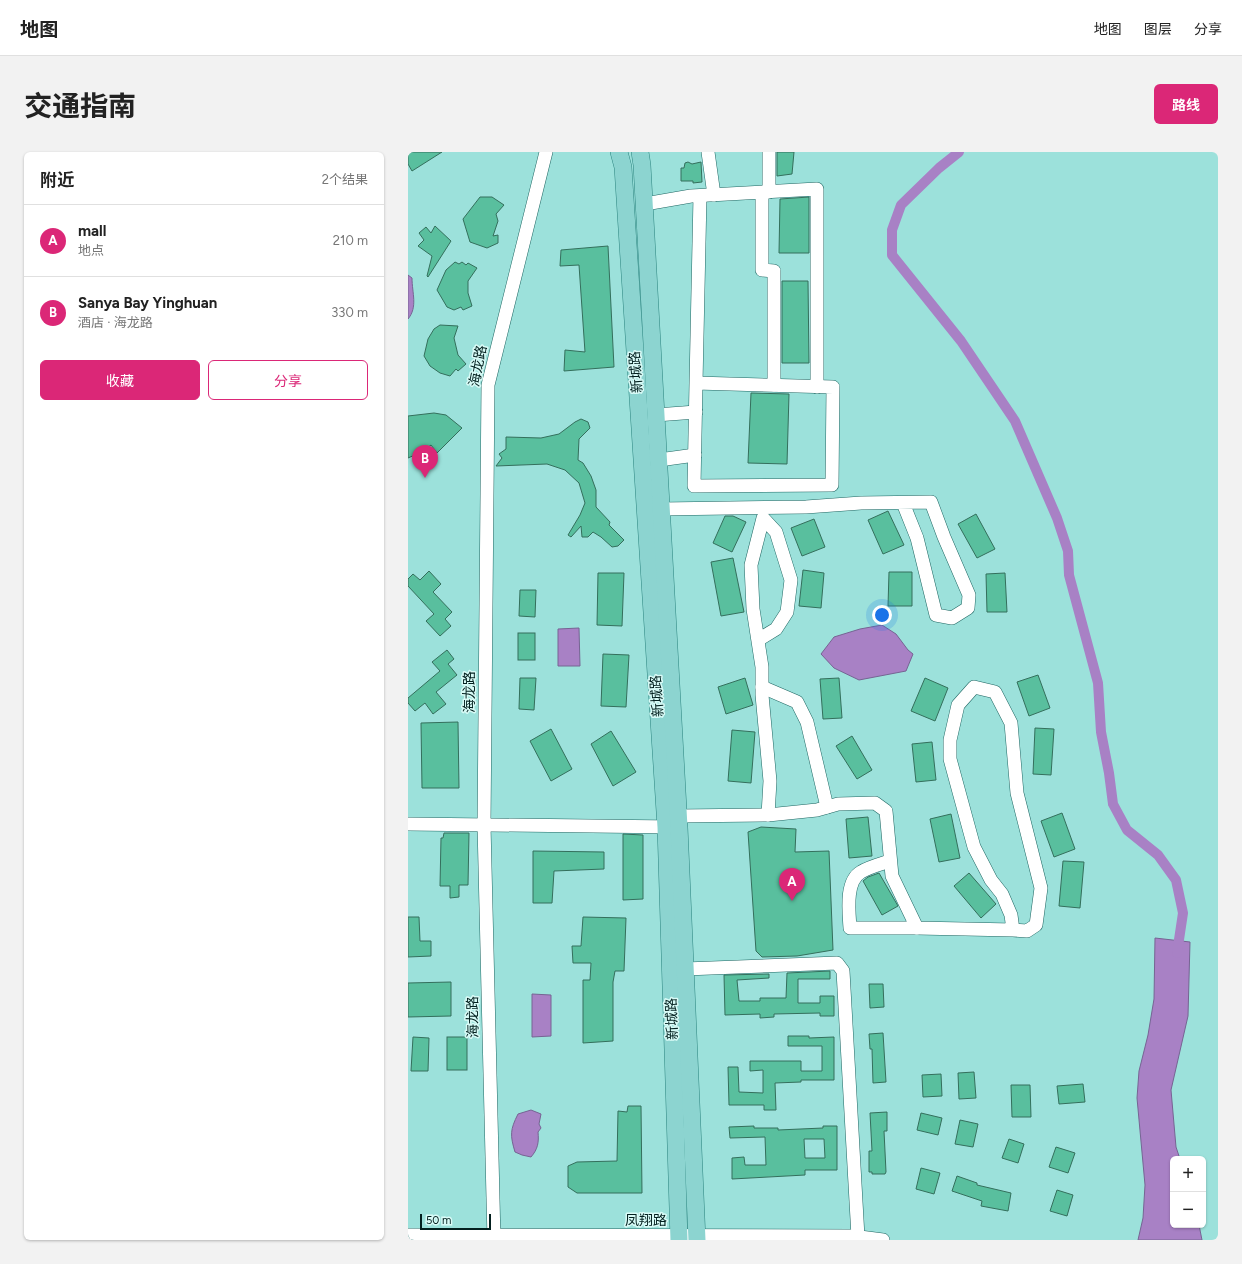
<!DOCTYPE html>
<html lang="zh">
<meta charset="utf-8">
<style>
:root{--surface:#fff;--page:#f2f2f2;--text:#222;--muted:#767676;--line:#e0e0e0;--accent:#db2777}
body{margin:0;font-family:Figtree,"Noto Sans SC",sans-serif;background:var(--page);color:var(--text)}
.controls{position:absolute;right:12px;bottom:12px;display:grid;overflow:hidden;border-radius:6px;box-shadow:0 1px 3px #0004}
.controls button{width:36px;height:36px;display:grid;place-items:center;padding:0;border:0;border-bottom:1px solid var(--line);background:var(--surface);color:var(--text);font:20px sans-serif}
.scale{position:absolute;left:12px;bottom:10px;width:71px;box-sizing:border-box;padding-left:4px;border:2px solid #03201f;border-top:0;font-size:11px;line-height:14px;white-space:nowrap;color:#03201f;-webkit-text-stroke:3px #d9fbf7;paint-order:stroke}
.you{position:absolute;left:474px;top:463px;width:14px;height:14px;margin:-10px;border:3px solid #fff;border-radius:50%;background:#1a73e8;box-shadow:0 0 0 6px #1a73e833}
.badge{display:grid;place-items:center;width:26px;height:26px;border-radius:50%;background:var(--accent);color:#fff;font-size:13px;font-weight:700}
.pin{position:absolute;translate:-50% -33px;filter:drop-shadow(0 1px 2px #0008)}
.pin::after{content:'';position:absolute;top:21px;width:14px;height:12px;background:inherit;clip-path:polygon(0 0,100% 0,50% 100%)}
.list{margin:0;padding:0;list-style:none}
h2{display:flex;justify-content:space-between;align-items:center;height:52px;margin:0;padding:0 16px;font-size:17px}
h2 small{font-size:13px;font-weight:400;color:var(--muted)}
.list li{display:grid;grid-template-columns:26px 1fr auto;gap:12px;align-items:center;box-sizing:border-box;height:72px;padding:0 16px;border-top:1px solid var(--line)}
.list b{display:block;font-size:15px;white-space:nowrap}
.list p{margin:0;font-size:13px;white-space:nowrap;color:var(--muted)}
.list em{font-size:13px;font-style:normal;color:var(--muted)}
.actions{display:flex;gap:8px;padding:12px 16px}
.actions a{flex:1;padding:9px 0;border:1px solid var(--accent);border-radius:6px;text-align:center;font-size:14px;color:var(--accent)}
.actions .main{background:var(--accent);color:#fff}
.map{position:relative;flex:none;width:810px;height:1088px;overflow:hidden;border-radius:6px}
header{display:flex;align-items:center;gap:24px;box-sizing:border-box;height:56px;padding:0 20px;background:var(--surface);border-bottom:1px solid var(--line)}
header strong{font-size:19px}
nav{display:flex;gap:22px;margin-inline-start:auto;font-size:14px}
.intro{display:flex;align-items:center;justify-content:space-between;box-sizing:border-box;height:96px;padding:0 24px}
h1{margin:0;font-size:28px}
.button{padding:10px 18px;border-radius:6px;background:var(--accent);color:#fff;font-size:14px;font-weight:700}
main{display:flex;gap:24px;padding:0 24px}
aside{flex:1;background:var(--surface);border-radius:6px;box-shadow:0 1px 3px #0004}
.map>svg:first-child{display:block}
.water{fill:#a881c5;stroke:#766493}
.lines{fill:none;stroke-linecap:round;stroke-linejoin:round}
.canal{stroke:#a881c5;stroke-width:10}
.building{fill:#59bf9e;stroke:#346f5c;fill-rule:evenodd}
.minor-casing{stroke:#1f6763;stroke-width:14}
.major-casing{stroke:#2a837e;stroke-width:18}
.minor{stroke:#fff;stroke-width:13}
.major{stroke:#8cd4d0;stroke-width:17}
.labels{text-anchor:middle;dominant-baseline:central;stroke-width:3;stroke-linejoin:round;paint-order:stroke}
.street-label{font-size:14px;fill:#03201f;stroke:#d9fbf7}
</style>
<header>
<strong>地图</strong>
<nav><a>地图</a><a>图层</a><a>分享</a></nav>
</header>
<div class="intro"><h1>交通指南</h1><a class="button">路线</a></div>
<main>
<aside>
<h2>附近<small>2个结果</small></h2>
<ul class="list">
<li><span class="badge">A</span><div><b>mall</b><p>地点</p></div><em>210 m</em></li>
<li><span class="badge">B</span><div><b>Sanya Bay Yinghuan</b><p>酒店 · 海龙路</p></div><em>330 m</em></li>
</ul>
<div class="actions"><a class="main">收藏</a><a>分享</a></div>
</aside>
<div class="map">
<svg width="810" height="1088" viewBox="0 0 810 1088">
<rect width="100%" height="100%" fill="#9ce1db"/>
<g class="water">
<path d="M 0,123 L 4,126 C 4,141 10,155 0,167 Z"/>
<path d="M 474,473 L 488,482 L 500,498 L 505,502 L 498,519 L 451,528 L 426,516 L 413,502 L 426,485 L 452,477 Z"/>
<path d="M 171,476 L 172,514 L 150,514 L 150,477 Z"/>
<path d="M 747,786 L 782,790 L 780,864 L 763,938 L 768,995 L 772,1007 L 765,1007 L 765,1073 L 791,1073 L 794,1088 L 730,1088 L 735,1066 L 737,1033 L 729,946 L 731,919 L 740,883 L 746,847 Z"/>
<path d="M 124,842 L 143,843 L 143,884 L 124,885 Z"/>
<path d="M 123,958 L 133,962 L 131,972 L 133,976 L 130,980 C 131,990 130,997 123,1005 L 114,1003 L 107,1000 C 102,983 102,978 110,962 Z"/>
</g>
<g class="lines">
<path class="canal" d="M 551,0 L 531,16 L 493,53 L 484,78 L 484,103 L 553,189 L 607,269 L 649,366 L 660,399 L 661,423 L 690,531 L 693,580 L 701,621 L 705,652 L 719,678 L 750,703 L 768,728 L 775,761 L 769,801"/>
</g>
<g class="building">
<path d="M 0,0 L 34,0 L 4,19 L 0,12 Z"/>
<path d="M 369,0 L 386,0 L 384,22 L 369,24 Z"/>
<path d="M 280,10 L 284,12 L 293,10 L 294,30 L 285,31 L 285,29 L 273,29 L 273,16 L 276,16 L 277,11 Z"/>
<path d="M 72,45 L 84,45 L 96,53 L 88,62 L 90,69 L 85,84 L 90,83 L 90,91 L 79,96 L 62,90 L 55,67 Z"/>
<path d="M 401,45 L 401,101 L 371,101 L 372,47 Z"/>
<path d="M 27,74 L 43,89 L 20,125 L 19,124 L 24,104 L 10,94 L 16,88 L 11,81 L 18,75 L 23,81 Z"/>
<path d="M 200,94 L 206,215 L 156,219 L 157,198 L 177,200 L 171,113 L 152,114 L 153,98 Z"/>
<path d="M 47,110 L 51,112 L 54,110 L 58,113 L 60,111 L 69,116 L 60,129 L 60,141 L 64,154 L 55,158 L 53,155 L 46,158 L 39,155 L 29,138 L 38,118 Z"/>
<path d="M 374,129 L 400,129 L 401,211 L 374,211 Z"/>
<path d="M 32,173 L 50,174 L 46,186 L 50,203 L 58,212 L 50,219 L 48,217 L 42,224 L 32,221 L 22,214 L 16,204 L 20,187 L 26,177 Z"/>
<path d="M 343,241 L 381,242 L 379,312 L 340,311 Z"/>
<path d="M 26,261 L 38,263 L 54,276 L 29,301 L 23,293 L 14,300 L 0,306 L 0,264 Z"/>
<path d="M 173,267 L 180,270 L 182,276 L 171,287 L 170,308 L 175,311 L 183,324 L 188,338 L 188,355 L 202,370 L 201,373 L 216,388 L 210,394 L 204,395 L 193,385 L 185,380 L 180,385 L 174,385 L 173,374 L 163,385 L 160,383 L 172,363 L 177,351 L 171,331 L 157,318 L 139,312 L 88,314 L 94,306 L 91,302 L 98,297 L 98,285 L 133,286 L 151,282 L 167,270 Z"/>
<path d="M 480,359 L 496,393 L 475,402 L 460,368 Z"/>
<path d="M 568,362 L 587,397 L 569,406 L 550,372 Z"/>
<path d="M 317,364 L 325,364 L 338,370 L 324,400 L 305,391 Z"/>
<path d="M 406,367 L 417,395 L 394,404 L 383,376 Z"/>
<path d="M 325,406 L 336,460 L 313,464 L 303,410 Z"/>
<path d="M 395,418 L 416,421 L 413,456 L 391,454 Z"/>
<path d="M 21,419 L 33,432 L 25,440 L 44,460 L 37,467 L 43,474 L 32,484 L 18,469 L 26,462 L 0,434 L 0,427 L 5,422 L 12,428 Z"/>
<path d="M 481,420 L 504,420 L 504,454 L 480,454 Z"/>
<path d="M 190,421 L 216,421 L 214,474 L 189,473 Z"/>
<path d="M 597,421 L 599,460 L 579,460 L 578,422 Z"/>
<path d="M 112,438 L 128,438 L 127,465 L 111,464 Z"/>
<rect x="110" y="481" width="17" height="27"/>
<path d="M 39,498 L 46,507 L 40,512 L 49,523 L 28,540 L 38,552 L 25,562 L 17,551 L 7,559 L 0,551 L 0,546 L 32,519 L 24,510 Z"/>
<path d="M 195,502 L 221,503 L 218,555 L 193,554 Z"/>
<path d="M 630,523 L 642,556 L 621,564 L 609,530 Z"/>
<path d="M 112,526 L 128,526 L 126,558 L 111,557 Z"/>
<path d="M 337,526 L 345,553 L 318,562 L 310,535 Z"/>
<path d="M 431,526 L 434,566 L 415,567 L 412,527 Z"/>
<path d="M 517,526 L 540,536 L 527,569 L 503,559 Z"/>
<path d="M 50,570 L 51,636 L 14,636 L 13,571 Z"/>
<path d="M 627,576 L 646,577 L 643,623 L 625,622 Z"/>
<path d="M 143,577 L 164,617 L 143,629 L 122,589 Z"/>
<path d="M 324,578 L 347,580 L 343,631 L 320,629 Z"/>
<path d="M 203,579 L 228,620 L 205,634 L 183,592 Z"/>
<path d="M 444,584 L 464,618 L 449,627 L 428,594 Z"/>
<path d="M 524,590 L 528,628 L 508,630 L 504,592 Z"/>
<path d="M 654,661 L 667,697 L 646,705 L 633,669 Z"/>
<path d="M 543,662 L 552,706 L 531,710 L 522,667 Z"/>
<path d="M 460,665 L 464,704 L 441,706 L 438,667 Z"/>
<path d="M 353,675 L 388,677 L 387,700 L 421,699 L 425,798 L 389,804 L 354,805 L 348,799 L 340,680 Z"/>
<path d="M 36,681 L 61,681 L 60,733 L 51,733 L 51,745 L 42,746 L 42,734 L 32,734 L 33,686 L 35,686 Z"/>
<path d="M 215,682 L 235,683 L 235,747 L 215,748 Z"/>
<path d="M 125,699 L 196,700 L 196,717 L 146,719 L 144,751 L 125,751 Z"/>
<path d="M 655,709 L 676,710 L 672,756 L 651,754 Z"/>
<path d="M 471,721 L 490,754 L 474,763 L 455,729 L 460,725 Z"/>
<path d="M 561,721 L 588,752 L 573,766 L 546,734 Z"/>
<path d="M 0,765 L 11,765 L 12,789 L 23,789 L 23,804 L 0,805 Z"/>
<path d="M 175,765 L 218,766 L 216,819 L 207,819 L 205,830 L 205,889 L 175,891 L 175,828 L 182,828 L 183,811 L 165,811 L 164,794 L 173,794 Z"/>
<path d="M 422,819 L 422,827 L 390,827 L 390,851 L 412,851 L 412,844 L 426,844 L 426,864 L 412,864 L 412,861 L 366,862 L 366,865 L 352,866 L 352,862 L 317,863 L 316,823 L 361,822 L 361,826 L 329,828 L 331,849 L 352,849 L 352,846 L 378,846 L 379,821 Z"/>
<path d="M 43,830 L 43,864 L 0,865 L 0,831 Z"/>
<path d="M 461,832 L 475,832 L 476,855 L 462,856 Z"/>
<path d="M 475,881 L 478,930 L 465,931 L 464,897 L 462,897 L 461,882 Z"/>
<path d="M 380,884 L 401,884 L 401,886 L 426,885 L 426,928 L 393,928 L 393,930 L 367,931 L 368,958 L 356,958 L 356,953 L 321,953 L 320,915 L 330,915 L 331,940 L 355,941 L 355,918 L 342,919 L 342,909 L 393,909 L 393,919 L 414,919 L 414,894 L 380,894 Z"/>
<path d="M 5,885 L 21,886 L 20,919 L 3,919 Z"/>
<rect x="39" y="885" width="20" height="33"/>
<path d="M 566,920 L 568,946 L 551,947 L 550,921 Z"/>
<path d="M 533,922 L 534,944 L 515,945 L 514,923 Z"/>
<path d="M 675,932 L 677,950 L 651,952 L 649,934 Z"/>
<path d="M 603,933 L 622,933 L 623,965 L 604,965 Z"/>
<path d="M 220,954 L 233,954 L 234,1041 L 169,1041 L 160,1035 L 160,1014 L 169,1010 L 209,1009 L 210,959 L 219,960 Z"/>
<path d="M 479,960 L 479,979 L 476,979 L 478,1020 L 477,1022 L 464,1022 L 464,1020 L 461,1020 L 461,999 L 464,999 L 462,961 Z"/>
<path d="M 513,961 L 534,966 L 530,983 L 509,978 Z"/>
<path d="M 552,968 L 570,972 L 565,995 L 547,992 Z"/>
<path d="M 346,974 L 346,976 L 370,976 L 370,978 L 415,976 L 415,974 L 429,974 L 429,1018 L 397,1018 L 397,1023 L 324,1027 L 324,1006 L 336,1005 L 337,1013 L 358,1013 L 357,985 L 322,986 L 321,975 ZM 396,987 L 416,987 L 417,1006 L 397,1006 Z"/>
<path d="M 601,987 L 616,992 L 610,1011 L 594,1006 Z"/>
<path d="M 648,995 L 667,1001 L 660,1021 L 641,1015 Z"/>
<path d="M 513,1016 L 532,1021 L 526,1042 L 508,1037 Z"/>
<path d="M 549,1024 L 569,1031 L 569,1033 L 603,1041 L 600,1059 L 573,1054 L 574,1049 L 544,1039 Z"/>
<path d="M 649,1038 L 665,1043 L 659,1064 L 642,1059 Z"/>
</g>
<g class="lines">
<defs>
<g id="minor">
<path d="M 300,0 L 306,43"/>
<path d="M 361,40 L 361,0"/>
<path d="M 354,41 L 354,118 L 366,119 L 366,233"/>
<path d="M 237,52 L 283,44 L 409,37 L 409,235"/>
<path d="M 288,231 L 425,235 L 424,333 L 286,334 L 288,231 L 292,44"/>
<path d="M 248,263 L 288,260"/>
<path d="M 251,308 L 287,303"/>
<path d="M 253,357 L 398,355 L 453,351 L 523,350 L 536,385 L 561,443 L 560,456 L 544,466 L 528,463 L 509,386 L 495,351"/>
<path d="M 350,488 L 368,477 L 379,460 L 383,428 L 368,380 L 355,366 L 343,413 L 345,457 L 354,515 L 354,543 L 362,629 L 360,663"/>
<path d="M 354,535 L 389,550 L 399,570 L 419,655"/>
<path d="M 270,664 L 360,663 L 409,658 L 430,652 L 467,651 L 478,659 L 484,724 L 509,776 L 605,778 L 619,779 L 628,773 L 633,736 L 609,641 L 603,571 L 587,540 L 566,535 L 550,553 L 542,588 L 542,607 L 566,695 L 583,728 L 594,742 L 603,763 L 605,778"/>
<path d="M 0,672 L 267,675"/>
<path d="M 482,709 C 473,712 461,715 453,720 C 437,729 441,760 442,776 L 509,776"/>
<path d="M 277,817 L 429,811 L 435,819 L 450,1085"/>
<path d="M 0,1083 L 444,1084 L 475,1088"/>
<path d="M 86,1088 L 76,673 L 80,233 L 138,0"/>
</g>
<g id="major">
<path d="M 211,0 L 215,15 L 258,675 L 271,1088"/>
<path d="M 232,0 L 234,13 L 271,675 L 289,1088"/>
</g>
</defs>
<use href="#minor" class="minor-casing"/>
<use href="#major" class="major-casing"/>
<use href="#minor" class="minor"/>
<use href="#major" class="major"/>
</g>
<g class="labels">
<g class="street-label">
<text transform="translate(70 214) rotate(-79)">海龙路</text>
<text transform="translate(228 220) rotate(-94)">新城路</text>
<text transform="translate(61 540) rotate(-90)">海龙路</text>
<text transform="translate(249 544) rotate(-94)">新城路</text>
<text transform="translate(65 865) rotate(-91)">海龙路</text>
<text transform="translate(264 867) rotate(-92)">新城路</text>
<text x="238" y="1068">凤翔路</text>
</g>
</g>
</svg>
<div class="controls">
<button>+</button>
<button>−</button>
</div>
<div class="scale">50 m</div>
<div class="you"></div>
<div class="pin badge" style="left:384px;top:749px">A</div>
<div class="pin badge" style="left:17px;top:326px">B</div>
</div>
</main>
